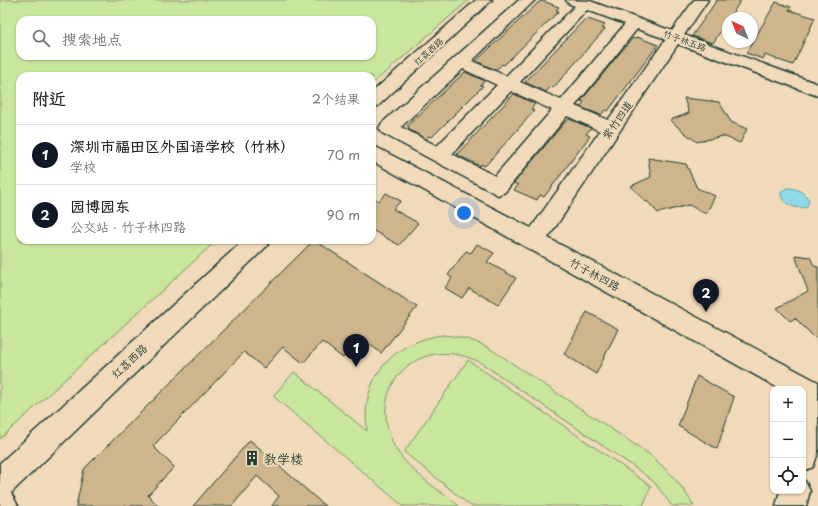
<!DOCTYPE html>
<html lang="zh">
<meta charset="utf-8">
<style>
:root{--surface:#fff;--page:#f2f2f2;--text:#222;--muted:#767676;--line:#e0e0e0;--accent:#111827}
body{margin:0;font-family:"Playpen Sans","LXGW WenKai TC",sans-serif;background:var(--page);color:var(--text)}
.controls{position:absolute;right:12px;bottom:12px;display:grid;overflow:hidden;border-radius:8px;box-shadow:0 1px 3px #0004}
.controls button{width:36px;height:36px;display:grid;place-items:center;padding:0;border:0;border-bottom:1px solid var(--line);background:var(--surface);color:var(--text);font:20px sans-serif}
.compass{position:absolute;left:722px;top:12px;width:36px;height:36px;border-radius:50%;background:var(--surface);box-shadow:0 1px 3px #0004;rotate:317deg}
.you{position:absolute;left:464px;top:213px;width:14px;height:14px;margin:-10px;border:3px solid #fff;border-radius:50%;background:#1a73e8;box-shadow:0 0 0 6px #1a73e833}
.badge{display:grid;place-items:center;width:26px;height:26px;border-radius:50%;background:var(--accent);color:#fff;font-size:13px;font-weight:700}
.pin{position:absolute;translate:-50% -33px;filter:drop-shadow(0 1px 2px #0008)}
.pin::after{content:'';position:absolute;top:21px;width:14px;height:12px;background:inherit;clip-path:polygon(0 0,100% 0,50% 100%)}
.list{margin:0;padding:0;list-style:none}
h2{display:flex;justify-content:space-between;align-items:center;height:52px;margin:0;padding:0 16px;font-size:17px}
h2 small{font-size:13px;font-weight:400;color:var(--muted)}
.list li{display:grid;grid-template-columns:26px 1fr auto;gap:12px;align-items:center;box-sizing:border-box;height:60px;padding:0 16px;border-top:1px solid var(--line)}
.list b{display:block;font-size:15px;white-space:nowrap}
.list p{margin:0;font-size:13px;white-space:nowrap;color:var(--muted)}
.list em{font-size:13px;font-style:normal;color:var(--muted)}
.icon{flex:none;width:22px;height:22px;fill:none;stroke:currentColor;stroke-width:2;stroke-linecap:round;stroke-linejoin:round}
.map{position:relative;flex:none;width:818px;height:506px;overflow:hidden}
.search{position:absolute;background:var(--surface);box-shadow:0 1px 3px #0004;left:16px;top:16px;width:360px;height:44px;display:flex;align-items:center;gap:10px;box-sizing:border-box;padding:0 14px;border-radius:12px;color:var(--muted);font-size:15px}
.panel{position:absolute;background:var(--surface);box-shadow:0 1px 3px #0004;left:16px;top:72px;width:360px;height:172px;border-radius:12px}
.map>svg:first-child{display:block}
.green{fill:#c9e69d;stroke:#749268;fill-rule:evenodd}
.water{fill:#8cdaea;stroke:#609ba1}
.building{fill:#ceb58b;stroke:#1f3d34}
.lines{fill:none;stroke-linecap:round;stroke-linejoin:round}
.minor-casing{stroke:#1f3d34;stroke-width:3}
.minor{fill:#f0dab9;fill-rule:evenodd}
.labels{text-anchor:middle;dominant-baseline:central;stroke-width:4;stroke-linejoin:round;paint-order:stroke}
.far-street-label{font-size:9px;fill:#1f3d34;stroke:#f0dab9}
.street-label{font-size:11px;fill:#1f3d34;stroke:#f0dab9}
.near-poi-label{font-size:13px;fill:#1f3d34;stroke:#f0dab9;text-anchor:start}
</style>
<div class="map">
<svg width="818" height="506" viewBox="0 0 818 506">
<rect width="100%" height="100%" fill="#f0dab9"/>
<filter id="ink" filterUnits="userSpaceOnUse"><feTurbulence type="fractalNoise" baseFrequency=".025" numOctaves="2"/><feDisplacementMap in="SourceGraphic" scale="8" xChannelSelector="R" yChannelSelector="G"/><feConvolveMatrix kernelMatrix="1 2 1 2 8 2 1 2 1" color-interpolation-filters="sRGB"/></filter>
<g filter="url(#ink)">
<g class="green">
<path d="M 0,0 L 469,0 L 372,84 L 372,76 L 20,76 L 20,240 L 217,240 L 0,439 ZM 20,20 L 372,20 L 372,56 L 20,56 Z"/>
<path d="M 442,335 C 460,336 473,340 489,348 L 649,454 C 668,470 682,485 694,506 L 672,506 L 654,482 L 640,471 L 481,363 C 423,332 367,381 392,441 C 402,467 438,489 459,506 L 403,506 L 273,396 L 294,372 L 367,431 C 367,426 366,419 366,413 C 368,368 400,341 442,335 Z"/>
<path d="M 468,360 L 651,486 L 643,506 L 471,506 L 404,452 Z"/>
</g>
<path class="water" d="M 787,188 C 797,188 804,192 809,200 L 807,207 C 797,210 780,204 781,192 Z"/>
<g class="building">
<path d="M 717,0 L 741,0 L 713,43 L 692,36 Z"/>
<path d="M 543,1 L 559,7 L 556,10 L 559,11 L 504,65 L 502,64 L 496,70 L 476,61 L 539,2 Z"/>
<path d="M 776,2 L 791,7 L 789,10 L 815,18 L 793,65 L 765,55 L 763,59 L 746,53 Z"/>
<path d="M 588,19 L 605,25 L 602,28 L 605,29 L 553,88 L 551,86 L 546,92 L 525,82 L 584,20 Z"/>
<path d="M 637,37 L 658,45 L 608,111 L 605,110 L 601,115 L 580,107 L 584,102 L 581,101 L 619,54 L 633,38 L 635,39 Z"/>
<path d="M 465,72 L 485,81 L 480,85 L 483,86 L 432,137 L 429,136 L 426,139 L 408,129 L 409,127 L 407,126 Z"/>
<path d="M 514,94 L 535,104 L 531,109 L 534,111 L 485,166 L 481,164 L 480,166 L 460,156 L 457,154 Z"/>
<path d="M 684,98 L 719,102 L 731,122 L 747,129 L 740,143 L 723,136 L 697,142 L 685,133 L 670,120 L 689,113 Z"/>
<path d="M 569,119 L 591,128 L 586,134 L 590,136 L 544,197 L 540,195 L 537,200 L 514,190 L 518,185 L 514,183 L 564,123 Z"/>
<path d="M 648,158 L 686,164 L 697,188 L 715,196 L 706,214 L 689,205 L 658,213 L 647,201 L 646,202 L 631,186 L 651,177 Z"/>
<path d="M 386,193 L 401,201 L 393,209 L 418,223 L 399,245 L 372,230 L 372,197 L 379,201 Z"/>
<path d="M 314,240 L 417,307 L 381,353 L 360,337 L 343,358 L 322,342 L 303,363 L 283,347 L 264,368 L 244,352 L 153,446 L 174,467 L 148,495 L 158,506 L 76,506 L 84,469 Z"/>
<path d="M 477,244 L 494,253 L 487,262 L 516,278 L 498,305 L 469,288 L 462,298 L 445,288 L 452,278 L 448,275 L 466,251 L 471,253 Z"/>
<path d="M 795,255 L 810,257 L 814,266 L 818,267 L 818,341 L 795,318 L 790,321 L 777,308 L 808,291 Z"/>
<path d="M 587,312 L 618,329 L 596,374 L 564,354 Z"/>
<path d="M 697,376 L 734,397 L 717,449 L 678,426 Z"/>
<path d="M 250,440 L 325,506 L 272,506 L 279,496 L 257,476 L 232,506 L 193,506 Z"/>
</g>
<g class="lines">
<defs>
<g id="minor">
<path d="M 476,0 L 492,0 L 378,106 L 372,108 L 372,92 Z"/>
<path d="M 519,0 L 535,0 L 472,61 L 506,76 L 575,6 L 568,3 L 566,0 L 590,1 L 672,31 L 694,0 L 708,0 L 684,35 L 818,84 L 818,96 L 678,44 L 548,238 L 818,382 L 818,453 L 813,467 L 803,471 L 803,389 L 780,389 L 372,161 L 372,145 L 531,228 L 600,131 L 567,116 L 505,192 L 498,195 L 382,133 L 379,128 L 382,123 ZM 587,10 L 625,24 L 561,100 L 520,82 ZM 637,29 L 666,39 L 608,120 L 575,106 ZM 463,69 L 497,85 L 437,146 L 401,127 ZM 511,91 L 552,110 L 495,176 L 452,154 Z"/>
<path d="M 244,240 L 270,240 L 267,246 L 11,493 L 18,506 L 0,506 L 0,463 Z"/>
<path d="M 803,480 L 805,481 L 810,491 L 806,506 L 776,506 L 780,491 L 803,491 Z"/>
</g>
</defs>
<use href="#minor" class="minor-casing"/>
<use href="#minor" class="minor"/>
</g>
</g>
<defs>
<symbol id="building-bare" viewBox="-9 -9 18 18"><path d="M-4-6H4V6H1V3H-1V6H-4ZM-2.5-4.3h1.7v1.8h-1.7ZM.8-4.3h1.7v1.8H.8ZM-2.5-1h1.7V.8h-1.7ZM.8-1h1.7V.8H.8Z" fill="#1f3d34" stroke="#f0dab9" stroke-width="2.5" paint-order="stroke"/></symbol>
</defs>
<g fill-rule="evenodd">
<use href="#building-bare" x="241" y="447" width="22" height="22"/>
</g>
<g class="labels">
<g class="far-street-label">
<text transform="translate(685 40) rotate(20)">竹子林五路</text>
<text transform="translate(428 51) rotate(-42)">红荔西路</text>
</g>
<g class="street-label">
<text transform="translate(617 120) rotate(-55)">紫竹四道</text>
<text transform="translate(595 274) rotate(29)">竹子林四路</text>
<text transform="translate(129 361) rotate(-43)">红荔西路</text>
</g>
<g class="near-poi-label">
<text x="264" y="458">教学楼</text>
</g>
</g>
</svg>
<div class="controls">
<button>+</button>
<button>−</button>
<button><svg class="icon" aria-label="locate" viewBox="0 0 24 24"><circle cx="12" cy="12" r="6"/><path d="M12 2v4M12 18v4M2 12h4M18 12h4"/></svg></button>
</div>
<svg class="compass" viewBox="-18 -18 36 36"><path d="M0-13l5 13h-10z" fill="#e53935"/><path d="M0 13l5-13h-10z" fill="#767676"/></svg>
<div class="you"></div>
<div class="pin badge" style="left:356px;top:367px">1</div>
<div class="pin badge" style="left:706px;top:312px">2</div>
<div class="search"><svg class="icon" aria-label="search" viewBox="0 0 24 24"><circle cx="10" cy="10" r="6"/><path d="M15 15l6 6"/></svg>搜索地点</div>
<section class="panel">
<h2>附近<small>2个结果</small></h2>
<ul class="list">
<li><span class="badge">1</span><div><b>深圳市福田区外国语学校（竹林）</b><p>学校</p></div><em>70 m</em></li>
<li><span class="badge">2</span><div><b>园博园东</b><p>公交站 · 竹子林四路</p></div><em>90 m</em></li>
</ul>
</section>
</div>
